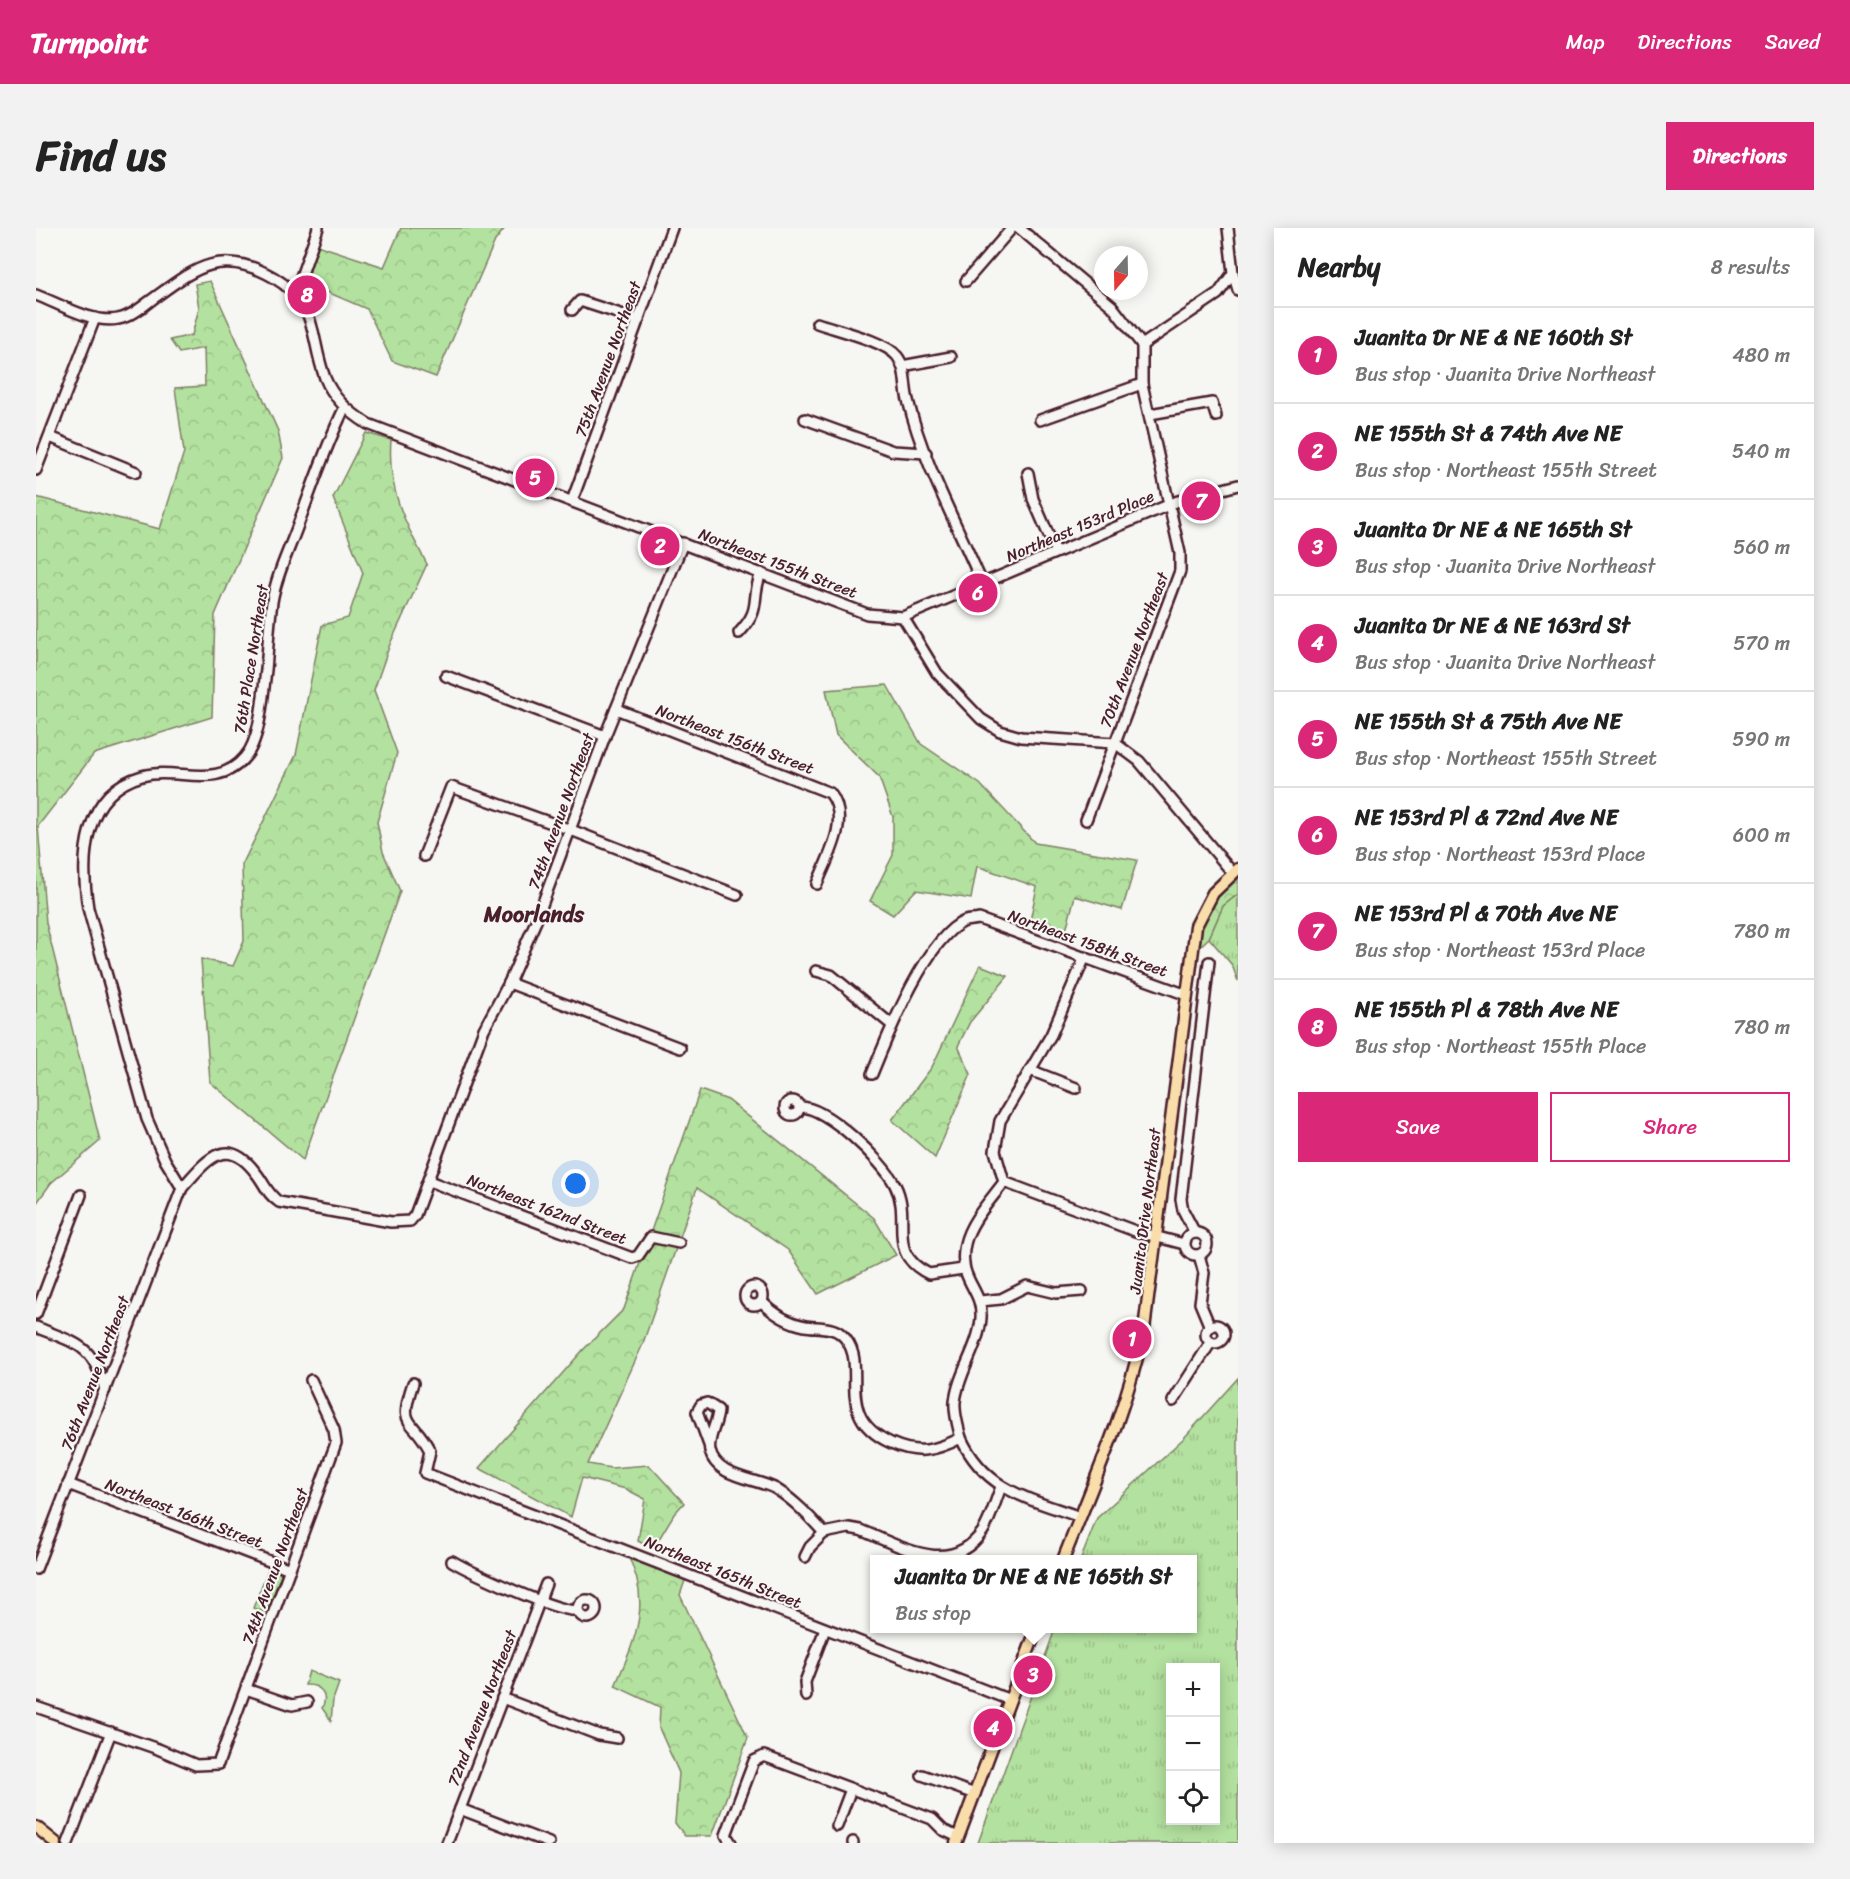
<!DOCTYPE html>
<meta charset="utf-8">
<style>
:root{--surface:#fff;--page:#f2f2f2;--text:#222;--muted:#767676;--line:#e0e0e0;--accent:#db2777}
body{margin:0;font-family:Sriracha,sans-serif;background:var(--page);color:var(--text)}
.controls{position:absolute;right:18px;bottom:18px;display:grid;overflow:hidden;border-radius:0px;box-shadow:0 3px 15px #0003}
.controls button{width:54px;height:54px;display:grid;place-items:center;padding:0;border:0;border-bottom:2px solid var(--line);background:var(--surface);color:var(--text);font:30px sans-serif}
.compass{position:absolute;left:1058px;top:18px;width:54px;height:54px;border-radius:50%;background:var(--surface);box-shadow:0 3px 15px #0003;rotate:200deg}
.you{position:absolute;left:540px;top:956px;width:21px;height:21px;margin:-15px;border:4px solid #fff;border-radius:50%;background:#1a73e8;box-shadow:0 0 0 9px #1a73e833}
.badge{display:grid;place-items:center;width:39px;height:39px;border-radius:50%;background:var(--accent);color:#fff;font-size:20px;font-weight:700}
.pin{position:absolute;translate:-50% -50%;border:3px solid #fff;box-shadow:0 2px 6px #0006}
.popup{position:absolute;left:834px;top:1327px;width:327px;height:78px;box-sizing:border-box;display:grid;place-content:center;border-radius:0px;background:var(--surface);filter:drop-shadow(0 2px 4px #0005);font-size:20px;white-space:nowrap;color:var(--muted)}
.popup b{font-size:22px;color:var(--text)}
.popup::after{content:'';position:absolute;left:50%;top:100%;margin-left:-12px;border:12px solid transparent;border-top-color:var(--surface)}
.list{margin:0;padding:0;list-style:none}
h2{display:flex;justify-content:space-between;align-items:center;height:78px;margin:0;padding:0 24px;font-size:26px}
h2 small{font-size:20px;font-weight:400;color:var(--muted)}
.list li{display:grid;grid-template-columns:39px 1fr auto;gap:18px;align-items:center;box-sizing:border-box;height:96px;padding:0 24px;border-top:2px solid var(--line)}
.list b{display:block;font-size:22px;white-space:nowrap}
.list p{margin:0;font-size:20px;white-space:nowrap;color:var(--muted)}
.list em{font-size:20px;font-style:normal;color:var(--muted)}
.actions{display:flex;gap:12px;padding:18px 24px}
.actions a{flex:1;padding:14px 0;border:2px solid var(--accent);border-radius:0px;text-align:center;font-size:21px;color:var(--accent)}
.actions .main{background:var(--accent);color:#fff}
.icon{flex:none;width:33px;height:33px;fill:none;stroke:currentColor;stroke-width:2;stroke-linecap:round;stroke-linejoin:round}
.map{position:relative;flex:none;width:1202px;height:1615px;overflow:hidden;border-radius:0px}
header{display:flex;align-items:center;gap:36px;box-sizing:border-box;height:84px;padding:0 30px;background:var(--accent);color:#fff}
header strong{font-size:28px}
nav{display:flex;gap:33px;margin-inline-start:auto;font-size:21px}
.intro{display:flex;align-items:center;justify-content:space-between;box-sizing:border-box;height:144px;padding:0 36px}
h1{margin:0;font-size:42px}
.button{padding:15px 27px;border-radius:0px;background:var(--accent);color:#fff;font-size:21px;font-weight:700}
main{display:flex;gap:36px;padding:0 36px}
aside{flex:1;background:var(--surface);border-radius:0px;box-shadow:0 3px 15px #0003}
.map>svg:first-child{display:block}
.grass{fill:url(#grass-tufts);stroke:#7e8065;stroke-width:1.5;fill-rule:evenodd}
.forest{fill:url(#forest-crowns);stroke:#7e8065;stroke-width:1.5}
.park{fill:#b3e19f;stroke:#7e8065;stroke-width:1.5}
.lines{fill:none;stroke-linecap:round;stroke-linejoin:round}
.minor-casing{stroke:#4a1f2b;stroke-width:14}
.major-casing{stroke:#4a1f2b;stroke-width:15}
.minor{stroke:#f6f6f2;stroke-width:9}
.major{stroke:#f9deab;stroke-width:10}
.labels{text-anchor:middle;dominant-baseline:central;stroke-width:4.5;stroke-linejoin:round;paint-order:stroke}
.street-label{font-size:16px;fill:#4a1f2b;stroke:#f6f6f2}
.district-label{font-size:22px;font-weight:bold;fill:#4a1f2b;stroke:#f6f6f2}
</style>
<header>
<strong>Turnpoint</strong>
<nav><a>Map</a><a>Directions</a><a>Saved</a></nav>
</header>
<div class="intro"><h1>Find us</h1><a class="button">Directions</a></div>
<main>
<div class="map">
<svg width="1202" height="1615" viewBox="0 0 1202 1615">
<defs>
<pattern id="grass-tufts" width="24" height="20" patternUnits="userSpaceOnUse" patternTransform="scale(1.5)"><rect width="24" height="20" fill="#b3e19f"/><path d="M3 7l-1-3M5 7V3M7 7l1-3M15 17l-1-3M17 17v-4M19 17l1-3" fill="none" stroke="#9bc189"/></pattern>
<pattern id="forest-crowns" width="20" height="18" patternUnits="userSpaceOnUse" patternTransform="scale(1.5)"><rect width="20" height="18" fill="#b3e19f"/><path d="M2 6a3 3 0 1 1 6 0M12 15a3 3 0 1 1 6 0" fill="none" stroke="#9bc189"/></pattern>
</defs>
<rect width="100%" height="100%" fill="#f6f6f2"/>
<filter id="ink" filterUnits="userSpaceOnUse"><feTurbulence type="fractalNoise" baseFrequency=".0167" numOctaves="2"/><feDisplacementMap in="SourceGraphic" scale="12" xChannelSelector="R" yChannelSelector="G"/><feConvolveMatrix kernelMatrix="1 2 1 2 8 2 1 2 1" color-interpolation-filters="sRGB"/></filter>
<g filter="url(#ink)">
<g class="grass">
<path d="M 1202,666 L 1202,753 L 1196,737 L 1173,710 L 1187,678 Z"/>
<path d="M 1202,1150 L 1202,1615 L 942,1615 L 1019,1401 L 1156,1400 L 1156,1332 L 1045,1331 L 1061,1290 L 1148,1210 ZM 1134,1440 L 1180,1440 L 1180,1592 L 1134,1592 Z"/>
</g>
<g class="forest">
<path d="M 365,0 L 469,0 L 459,13 L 400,149 L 356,133 L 331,81 L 270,55 L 281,17 L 348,39 Z"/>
<path d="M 174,53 L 242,203 L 247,230 L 179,387 L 176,489 L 58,526 L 2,598 L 10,695 L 64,913 L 15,955 L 0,976 L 0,269 L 124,301 L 148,224 L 139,160 L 169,158 L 168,120 L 143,125 L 134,112 L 156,107 L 163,80 L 159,56 Z"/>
<path d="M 330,205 L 355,212 C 351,260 369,296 391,336 L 354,416 L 338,462 L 361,525 L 341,594 L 347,624 L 364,663 L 267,932 L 174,854 L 165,731 L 197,738 L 208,713 L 206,637 L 260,527 L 286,397 L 312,390 L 327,345 L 297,270 Z"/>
<path d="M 851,457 L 885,516 L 944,556 L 999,615 L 1101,632 L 1086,682 L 1039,668 L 1029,706 L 994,693 L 1001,659 L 941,638 L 935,671 L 880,662 L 857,687 L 834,673 L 857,627 L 857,589 L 843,549 L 800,507 L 790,462 Z"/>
<path d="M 1202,640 L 1202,666 L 1187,678 L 1173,710 L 1152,729 C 1158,687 1166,665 1202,640 Z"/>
<path d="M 944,737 L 972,748 L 934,794 L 922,818 L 935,846 L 899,930 L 856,892 L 896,839 Z"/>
<path d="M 664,862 L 692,872 L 838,990 L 860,1027 L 782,1066 L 752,1022 L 661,960 L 606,1118 L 552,1236 L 575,1240 L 613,1237 L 648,1275 L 638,1286 L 617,1321 L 602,1313 L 609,1271 L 590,1261 L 546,1250 L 535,1289 L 443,1240 L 547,1122 L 588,1081 Z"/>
<path d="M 590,1324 L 651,1347 L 644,1367 L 712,1510 L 676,1608 L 649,1608 L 639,1595 L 643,1545 L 623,1500 L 624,1479 L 579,1458 C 600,1410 617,1374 590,1324 Z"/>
</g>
<g class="park">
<path d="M 233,1339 L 244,1344 L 246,1350 L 232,1385 L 217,1380 Z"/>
<path d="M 273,1443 L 303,1455 L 297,1472 L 295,1493 L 286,1480 C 293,1466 284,1456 269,1457 Z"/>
</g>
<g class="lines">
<defs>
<g id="minor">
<path d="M 983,0 L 1076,78 L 1106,117"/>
<path d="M 1197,45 L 1202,62"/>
<path d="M 930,53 L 976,0"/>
<path d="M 259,66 L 282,0"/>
<path d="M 0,67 C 24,76 56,96 82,91 C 94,89 105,80 114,73 C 157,42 183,18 237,49 C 284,77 273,107 289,150 C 297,170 314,185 332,196 L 831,386 L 867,389 L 1142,273 L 1202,257"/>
<path d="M 536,82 L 544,73 L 603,92"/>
<path d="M 781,95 C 801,102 849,113 861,128 C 871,140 868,158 872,172 C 887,235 921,296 946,355"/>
<path d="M 1106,117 L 1182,66 L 1197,45 L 1192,0"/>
<path d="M 866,138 L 915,129"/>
<path d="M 1114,186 L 1176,175 L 1180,188"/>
<path d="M 769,191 L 857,223 L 890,225"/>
<path d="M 1004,192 L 1106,156"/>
<path d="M 14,209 L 100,244"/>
<path d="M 0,242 L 59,90"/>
<path d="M 992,245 L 997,271 L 1020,324"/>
<path d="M 536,273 L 636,0"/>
<path d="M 867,389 L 901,445 L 945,491 L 964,503 L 985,509 L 1079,515 L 1103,533 L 1196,644"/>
<path d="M 703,405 C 727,379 714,374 725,345"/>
<path d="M 410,448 L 569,508"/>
<path d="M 580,481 L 794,565 C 815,592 792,628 781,656"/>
<path d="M 1050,592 L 1144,343 L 1144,325 L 1106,156 L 1106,117"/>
<path d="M 388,628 L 415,559 L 535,602 L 701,667"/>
<path d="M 780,743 L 795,747 L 856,797"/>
<path d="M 473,755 L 644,820"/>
<path d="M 994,842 L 1040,860"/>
<path d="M 836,846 C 851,809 891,708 929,693 C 933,692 939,692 943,691 L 1151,767"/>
<circle cx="756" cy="880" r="7"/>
<path d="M 764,879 C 790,878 847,933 859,957 C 877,992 848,1024 893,1046 L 927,1041"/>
<path d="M 393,953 L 596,1030 L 602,1028 L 615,1009 L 643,1015"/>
<path d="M 968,954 L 1099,1003 L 1148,1016"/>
<path d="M 146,960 L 129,932 L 111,891 L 52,680 C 44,629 47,565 106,548 C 141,538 181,563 209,529 C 225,511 227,465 230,442 C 232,419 233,396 236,374 C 240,348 253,322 262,297 C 277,257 290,217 309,179"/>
<circle cx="1160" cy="1016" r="11"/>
<path d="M 1159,1005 L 1147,982 L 1145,971 L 1173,734"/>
<path d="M 1163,1027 L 1168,1045 L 1164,1075 L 1174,1099"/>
<circle cx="718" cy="1068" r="9"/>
<path d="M 944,1073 L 965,1071 L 991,1058 L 1020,1065 L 1046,1063"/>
<path d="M 726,1074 C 738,1086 753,1095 769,1098 C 781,1100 796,1098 805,1106 C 838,1135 792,1186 855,1215 C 882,1227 899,1223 925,1210 C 949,1263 994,1271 1044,1289"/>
<path d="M 0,1086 L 45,967"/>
<circle cx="1179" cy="1106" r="9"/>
<path d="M 0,1099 C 41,1116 57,1116 69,1162"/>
<path d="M 377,1155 C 361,1202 377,1188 394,1223 L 389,1245 L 974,1472"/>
<path d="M 1137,1173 L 1175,1114"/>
<path d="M 925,1210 C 922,1198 918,1186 919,1174 C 922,1145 943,1119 945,1090 C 947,1060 921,1053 929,1016 C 934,993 954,973 968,954 L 959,923 L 964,893 L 1015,807 L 1049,729"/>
<path d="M 673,1217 L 661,1184 L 665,1177 L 671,1175 L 682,1182 C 682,1195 671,1210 674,1223 C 680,1250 720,1250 740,1261 C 759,1273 773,1288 788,1305 L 813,1300 L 824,1302 C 865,1318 914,1350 947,1303 C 955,1290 959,1274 965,1259"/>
<path d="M 32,1256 L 254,1341"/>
<path d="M 769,1329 L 774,1319 L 788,1305"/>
<path d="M 416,1333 C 433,1343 526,1387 542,1382"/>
<path d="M 0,1341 L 146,960 C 170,933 190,905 220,945 C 229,956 231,966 243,974 L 355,994 L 374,993 L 379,987 L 448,801 L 473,755 L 500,693 L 569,508 L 647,315"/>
<circle cx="551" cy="1381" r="9"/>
<path d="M 210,1461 L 256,1477 L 271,1474"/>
<path d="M 770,1468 L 769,1454 L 789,1401"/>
<path d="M 466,1470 L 563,1507 L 581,1510"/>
<path d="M 0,1479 L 122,1521 L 160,1537 L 182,1536 L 300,1215 L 298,1202 L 275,1152"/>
<path d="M 886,1547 L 939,1566"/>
<path d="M 424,1581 L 513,1615"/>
<path d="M 801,1598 L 815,1561"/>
<path d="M 32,1615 L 75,1504"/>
<path d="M 411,1615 L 510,1356"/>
<path d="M 695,1615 L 690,1607 L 718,1533 L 728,1528 L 896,1591 L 907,1602 L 922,1609"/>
<path d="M 817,1615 L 817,1614"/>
</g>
<g id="major">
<path d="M 1027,1332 C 1057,1256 1091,1181 1108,1101 L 1160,698 L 1177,665 L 1202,641"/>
<path d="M 0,1599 L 20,1615"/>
<path d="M 920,1615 L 1001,1400"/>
</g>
</defs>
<use href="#minor" class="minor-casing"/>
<use href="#major" class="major-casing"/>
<use href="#minor" class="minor"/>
<use href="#major" class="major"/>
</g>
</g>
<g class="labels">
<g class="street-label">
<text transform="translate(572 131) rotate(-70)">75th Avenue Northeast</text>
<text transform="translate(1044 298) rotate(-23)">Northeast 153rd Place</text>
<text transform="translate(742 335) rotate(21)">Northeast 155th Street</text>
<text transform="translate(1098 422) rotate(-69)">70th Avenue Northeast</text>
<text transform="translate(215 431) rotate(-81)">76th Place Northeast</text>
<text transform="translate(699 511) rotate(21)">Northeast 156th Street</text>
<text transform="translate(525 583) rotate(-70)">74th Avenue Northeast</text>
<text transform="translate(1052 715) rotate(20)">Northeast 158th Street</text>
<text transform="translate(511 981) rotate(21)">Northeast 162nd Street</text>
<text transform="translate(1109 983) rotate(-83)">Juanita Drive Northeast</text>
<text transform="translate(59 1145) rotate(-69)">76th Avenue Northeast</text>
<text transform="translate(148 1285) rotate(21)">Northeast 166th Street</text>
<text transform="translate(239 1338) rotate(-70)">74th Avenue Northeast</text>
<text transform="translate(687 1344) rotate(22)">Northeast 165th Street</text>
<text transform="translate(446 1480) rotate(-69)">72nd Avenue Northeast</text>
</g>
<g class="district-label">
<text x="498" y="686">Moorlands</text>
</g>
</g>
</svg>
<div class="controls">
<button>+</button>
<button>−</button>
<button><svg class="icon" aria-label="locate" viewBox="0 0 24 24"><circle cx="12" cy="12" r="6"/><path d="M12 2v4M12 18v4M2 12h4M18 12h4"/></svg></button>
</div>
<svg class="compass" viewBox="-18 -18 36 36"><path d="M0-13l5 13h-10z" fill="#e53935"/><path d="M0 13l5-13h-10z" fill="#767676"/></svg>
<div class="you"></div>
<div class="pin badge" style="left:1096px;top:1111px">1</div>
<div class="pin badge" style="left:624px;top:318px">2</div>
<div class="pin badge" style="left:997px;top:1447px">3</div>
<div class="popup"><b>Juanita Dr NE &amp; NE 165th St</b>Bus stop</div>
<div class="pin badge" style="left:957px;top:1500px">4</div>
<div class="pin badge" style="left:499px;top:250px">5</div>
<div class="pin badge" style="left:942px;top:365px">6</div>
<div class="pin badge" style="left:1165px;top:273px">7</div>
<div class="pin badge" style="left:271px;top:67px">8</div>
</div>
<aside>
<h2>Nearby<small>8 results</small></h2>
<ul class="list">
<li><span class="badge">1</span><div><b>Juanita Dr NE &amp; NE 160th St</b><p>Bus stop · Juanita Drive Northeast</p></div><em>480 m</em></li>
<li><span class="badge">2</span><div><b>NE 155th St &amp; 74th Ave NE</b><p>Bus stop · Northeast 155th Street</p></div><em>540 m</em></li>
<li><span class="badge">3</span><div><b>Juanita Dr NE &amp; NE 165th St</b><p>Bus stop · Juanita Drive Northeast</p></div><em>560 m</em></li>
<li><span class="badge">4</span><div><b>Juanita Dr NE &amp; NE 163rd St</b><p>Bus stop · Juanita Drive Northeast</p></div><em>570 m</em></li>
<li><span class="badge">5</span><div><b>NE 155th St &amp; 75th Ave NE</b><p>Bus stop · Northeast 155th Street</p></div><em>590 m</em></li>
<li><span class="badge">6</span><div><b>NE 153rd Pl &amp; 72nd Ave NE</b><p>Bus stop · Northeast 153rd Place</p></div><em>600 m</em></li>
<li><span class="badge">7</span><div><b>NE 153rd Pl &amp; 70th Ave NE</b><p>Bus stop · Northeast 153rd Place</p></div><em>780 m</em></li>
<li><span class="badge">8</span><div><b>NE 155th Pl &amp; 78th Ave NE</b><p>Bus stop · Northeast 155th Place</p></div><em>780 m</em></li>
</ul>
<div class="actions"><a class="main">Save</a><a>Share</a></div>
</aside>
</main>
